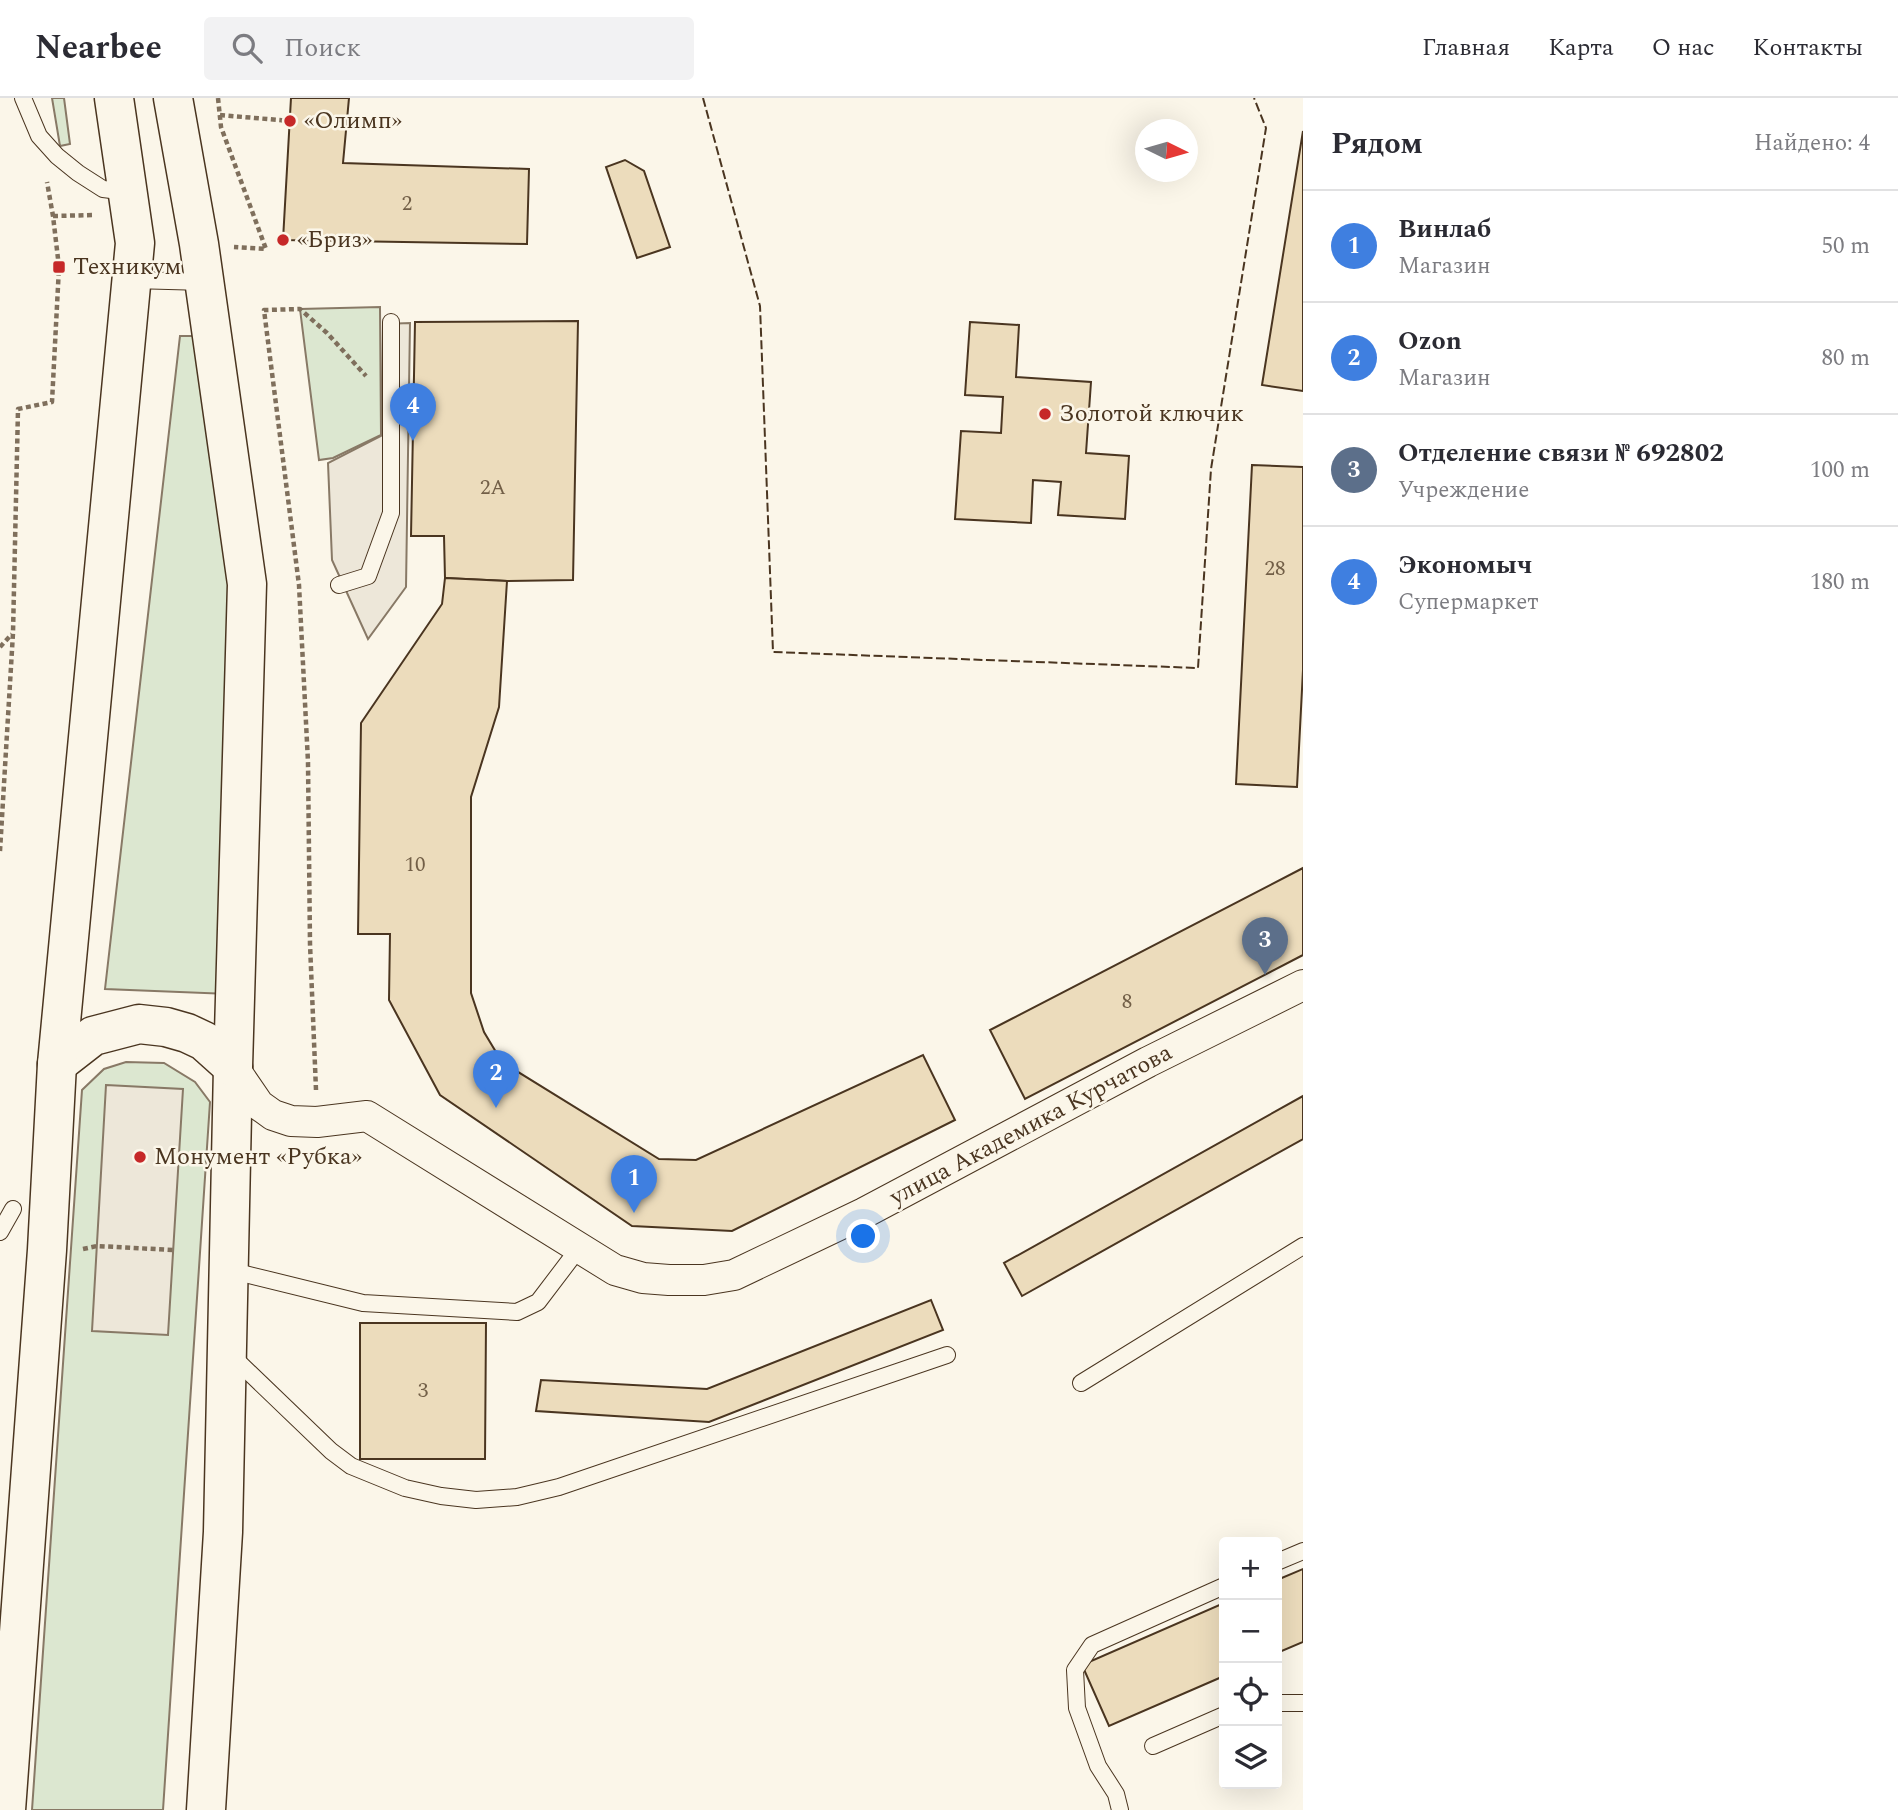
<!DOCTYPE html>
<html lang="ru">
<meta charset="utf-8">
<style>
:root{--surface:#fff;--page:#f2f2f3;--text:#2b2b33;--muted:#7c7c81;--line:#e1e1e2;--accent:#db2777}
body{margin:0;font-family:Spectral,serif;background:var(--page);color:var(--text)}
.controls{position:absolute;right:21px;bottom:21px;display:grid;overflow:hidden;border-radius:7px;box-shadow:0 7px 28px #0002}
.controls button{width:63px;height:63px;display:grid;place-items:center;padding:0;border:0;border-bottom:2px solid var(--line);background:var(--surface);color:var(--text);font:35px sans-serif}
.compass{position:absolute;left:1135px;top:21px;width:63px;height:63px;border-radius:50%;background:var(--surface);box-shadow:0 7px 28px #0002;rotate:95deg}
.you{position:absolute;left:864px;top:1139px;width:24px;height:24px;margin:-18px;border:5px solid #fff;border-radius:50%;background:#1a73e8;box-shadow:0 0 0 10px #1a73e833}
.badge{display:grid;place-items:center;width:46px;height:46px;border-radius:50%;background:var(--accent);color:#fff;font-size:23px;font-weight:700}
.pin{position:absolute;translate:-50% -58px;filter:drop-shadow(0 2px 4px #0008)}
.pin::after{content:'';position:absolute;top:37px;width:24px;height:21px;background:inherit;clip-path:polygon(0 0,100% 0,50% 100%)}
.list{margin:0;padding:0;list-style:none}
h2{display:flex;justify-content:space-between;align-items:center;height:91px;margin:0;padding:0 28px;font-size:30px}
h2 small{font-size:23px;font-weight:400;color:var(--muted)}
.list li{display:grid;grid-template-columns:46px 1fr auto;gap:21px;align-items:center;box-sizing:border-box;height:112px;padding:0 28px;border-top:2px solid var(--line)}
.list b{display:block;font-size:26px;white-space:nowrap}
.list p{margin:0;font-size:23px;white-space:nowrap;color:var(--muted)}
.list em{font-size:23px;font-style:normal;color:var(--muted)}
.icon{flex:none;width:38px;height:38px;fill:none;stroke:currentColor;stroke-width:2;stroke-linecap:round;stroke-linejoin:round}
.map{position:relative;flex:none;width:1303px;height:1712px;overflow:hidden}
header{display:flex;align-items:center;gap:42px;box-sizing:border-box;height:98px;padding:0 35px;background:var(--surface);border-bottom:2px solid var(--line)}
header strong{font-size:33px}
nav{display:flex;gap:38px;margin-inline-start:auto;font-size:24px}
.search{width:490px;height:63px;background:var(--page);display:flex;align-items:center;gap:18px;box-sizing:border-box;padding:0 24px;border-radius:7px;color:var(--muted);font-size:26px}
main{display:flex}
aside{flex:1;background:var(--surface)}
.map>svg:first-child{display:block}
.green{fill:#dce7d0;stroke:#887966;stroke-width:2}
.parking{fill:#ede7d9;stroke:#887966;stroke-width:2}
.building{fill:#ecdcbc;stroke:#4a3520;stroke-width:2}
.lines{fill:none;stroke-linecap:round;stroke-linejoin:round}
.service-casing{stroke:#4a3520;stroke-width:18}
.minor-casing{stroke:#4a3520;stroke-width:32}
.primary-casing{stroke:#4a3520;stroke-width:41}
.path{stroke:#7f6f5c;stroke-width:4.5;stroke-dasharray:5 3.5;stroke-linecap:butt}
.service{stroke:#fbf6e9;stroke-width:16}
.minor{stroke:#fbf6e9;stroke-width:30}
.primary{stroke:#fbf6e9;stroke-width:38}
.fence{stroke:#4a3520;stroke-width:2;stroke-dasharray:9 3.5;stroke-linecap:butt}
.poi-dot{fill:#c62828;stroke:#fbf6e9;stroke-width:2.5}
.labels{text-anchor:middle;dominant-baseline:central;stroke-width:5;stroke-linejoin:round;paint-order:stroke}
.number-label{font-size:21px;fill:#725f47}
.poi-label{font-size:24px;fill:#4a3520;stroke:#fbf6e9;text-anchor:start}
.street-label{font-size:24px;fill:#4a3520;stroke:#fbf6e9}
</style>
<header>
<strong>Nearbee</strong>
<div class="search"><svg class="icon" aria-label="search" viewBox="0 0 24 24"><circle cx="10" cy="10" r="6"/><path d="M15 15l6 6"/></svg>Поиск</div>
<nav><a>Главная</a><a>Карта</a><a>О нас</a><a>Контакты</a></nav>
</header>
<main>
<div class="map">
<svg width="1303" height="1712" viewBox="0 0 1303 1712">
<rect width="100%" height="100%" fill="#fbf6e9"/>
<g class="green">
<path d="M 52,0 L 64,0 L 70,46 L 60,48 Z"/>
<path d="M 380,209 L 381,337 L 333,360 L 319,362 L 300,211 Z"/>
<path d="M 180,238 L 197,238 L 237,472 L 229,896 L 105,891 Z"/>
<path d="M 126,964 L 164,965 L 195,984 L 210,1004 L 163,1712 L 32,1712 L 82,992 L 104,971 Z"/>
</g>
<g class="parking">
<path d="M 410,225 L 406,489 L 368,541 L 332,462 L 328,365 L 381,338 L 383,226 Z"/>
<path d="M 106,987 L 183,991 L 168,1237 L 92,1233 Z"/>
</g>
<g class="building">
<path d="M 291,0 L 349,0 L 343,65 L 529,71 L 527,146 L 283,142 Z"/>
<path d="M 1303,33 L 1303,293 L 1262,287 Z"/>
<path d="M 625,62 L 644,73 L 670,149 L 637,160 L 606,69 Z"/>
<path d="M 578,223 L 573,482 L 507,483 L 445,480 L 444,438 L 411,438 L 415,224 Z"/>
<path d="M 970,224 L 1019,227 L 1016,279 L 1091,284 L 1086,355 L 1129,358 L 1125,421 L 1058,417 L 1061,384 L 1033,382 L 1031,425 L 955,421 L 961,333 L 1001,335 L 1003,299 L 965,297 Z"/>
<path d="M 1252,367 L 1303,369 L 1303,572 L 1297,689 L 1236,686 Z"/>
<path d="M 445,480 L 507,483 L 499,609 L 471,699 L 471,895 L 484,934 L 502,964 L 659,1061 L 696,1062 L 923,957 L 955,1022 L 732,1133 L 632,1128 L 440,997 L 389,902 L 390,836 L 358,836 L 361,625 L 442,506 Z"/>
<path d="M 1303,770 L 1303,857 L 1025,1001 L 990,932 Z"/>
<path d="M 1303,998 L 1303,1041 L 1022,1198 L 1004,1165 Z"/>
<path d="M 931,1202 L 943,1232 L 709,1324 L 536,1313 L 541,1282 L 707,1291 Z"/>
<path d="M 360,1225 L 486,1225 L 485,1361 L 360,1361 Z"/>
<path d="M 1303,1471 L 1303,1544 L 1277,1555 L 1277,1482 Z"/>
<path d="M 1224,1505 L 1224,1578 L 1109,1628 L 1082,1567 Z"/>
</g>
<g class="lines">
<defs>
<g id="service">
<path d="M 23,0 L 39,38 L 57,58 L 78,75 L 103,91 L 128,94"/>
<path d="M 132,182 L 205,184"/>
<path d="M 339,487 L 368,478 L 391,415 L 391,224"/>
<path d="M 0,1134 L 13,1111"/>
<path d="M 229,1172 L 363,1205 L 517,1214 L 538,1204 L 579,1150"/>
<path d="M 231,1257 L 331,1353 L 351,1368 L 405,1390 L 441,1398 L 476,1402 L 517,1399 L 559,1389 L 947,1257"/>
<path d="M 1081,1285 L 1303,1148"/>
<path d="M 1277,1464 L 1303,1453"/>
<path d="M 1277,1605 L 1303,1605"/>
<path d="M 1153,1648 L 1224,1617"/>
<path d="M 1120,1712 L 1116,1696 L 1098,1668 L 1077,1610 L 1075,1572 L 1092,1547 L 1224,1488"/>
</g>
<path id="minor" d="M 233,969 L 259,1007 L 273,1017 L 291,1023 L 317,1024 L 367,1018 L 615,1172 L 643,1180 L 669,1182 L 704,1182 L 734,1177 L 864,1115 L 1148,964 L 1303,887"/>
<g id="primary">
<path d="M 173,0 L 199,146 L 247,486 L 233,969 L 223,1434 L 206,1712"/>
<path d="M 57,966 L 93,938 L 139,926 L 166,929 L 187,935 L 204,943 L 233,969"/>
<path d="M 6,1712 L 47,1152 L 57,966 L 135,145 L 114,0"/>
</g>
</defs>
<use href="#service" class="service-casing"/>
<use href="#minor" class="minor-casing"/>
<use href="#primary" class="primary-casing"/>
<g class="path">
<path d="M 218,0 L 221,29 L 266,151 L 234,149"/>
<path d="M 220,17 L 290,23"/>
<path d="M 53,118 L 94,117"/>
<path d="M 0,549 L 12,536"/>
<path d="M 0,753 L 13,535 L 18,311 L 52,304 L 59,169 L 53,118 L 47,84"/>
<path d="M 316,992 L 310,846 L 308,664 L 299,487 L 264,212 L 300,211 L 327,235 L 366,278"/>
<path d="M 83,1151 L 97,1148 L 173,1152"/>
</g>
<use href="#service" class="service"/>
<use href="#minor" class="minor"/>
<use href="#primary" class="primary"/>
<path class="fence" d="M 703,0 L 760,208 L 773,554 L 1198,570 L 1211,371 L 1266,30 L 1254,0"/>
</g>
<g class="poi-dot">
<circle cx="290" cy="23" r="7"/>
<circle cx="283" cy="142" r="7"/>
<rect x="52" y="162" width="14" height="14" rx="3.5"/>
<circle cx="1045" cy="316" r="7"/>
<circle cx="140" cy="1059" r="7"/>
</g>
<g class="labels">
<g class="number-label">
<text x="407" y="106">2</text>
<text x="493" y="390">2А</text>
<text x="1275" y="471">28</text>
<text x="415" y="767">10</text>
<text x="1127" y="904">8</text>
<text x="423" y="1293">3</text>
</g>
<g class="poi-label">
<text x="304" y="23">«Олимп»</text>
<text x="297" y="142">«Бриз»</text>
<text x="73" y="169">Техникум</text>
<text x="1059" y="316">Золотой ключик</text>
<text x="154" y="1059">Монумент «Рубка»</text>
</g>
<g class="street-label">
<text transform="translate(1031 1027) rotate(-28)">улица Академика Курчатова</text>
</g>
</g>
</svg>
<div class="controls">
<button>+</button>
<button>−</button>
<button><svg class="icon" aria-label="locate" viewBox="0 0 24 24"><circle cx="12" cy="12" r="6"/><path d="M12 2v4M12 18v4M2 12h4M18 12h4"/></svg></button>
<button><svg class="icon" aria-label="layers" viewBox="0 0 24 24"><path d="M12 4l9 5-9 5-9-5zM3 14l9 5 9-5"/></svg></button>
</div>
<svg class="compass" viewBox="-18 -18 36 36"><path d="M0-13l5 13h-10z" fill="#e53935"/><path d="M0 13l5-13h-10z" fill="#7c7c81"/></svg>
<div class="you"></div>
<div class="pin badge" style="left:634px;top:1115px;background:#3f7fe0">1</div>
<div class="pin badge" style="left:496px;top:1010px;background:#3f7fe0">2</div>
<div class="pin badge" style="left:1265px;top:877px;background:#5c6f8a">3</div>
<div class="pin badge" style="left:413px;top:343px;background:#3f7fe0">4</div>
</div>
<aside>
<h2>Рядом<small>Найдено: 4</small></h2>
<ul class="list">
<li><span class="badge" style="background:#3f7fe0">1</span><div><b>Винлаб</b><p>Магазин</p></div><em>50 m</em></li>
<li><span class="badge" style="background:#3f7fe0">2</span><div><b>Ozon</b><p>Магазин</p></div><em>80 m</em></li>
<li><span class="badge" style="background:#5c6f8a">3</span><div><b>Отделение связи № 692802</b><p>Учреждение</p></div><em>100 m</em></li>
<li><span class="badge" style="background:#3f7fe0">4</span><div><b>Экономыч</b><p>Супермаркет</p></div><em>180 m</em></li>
</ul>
</aside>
</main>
